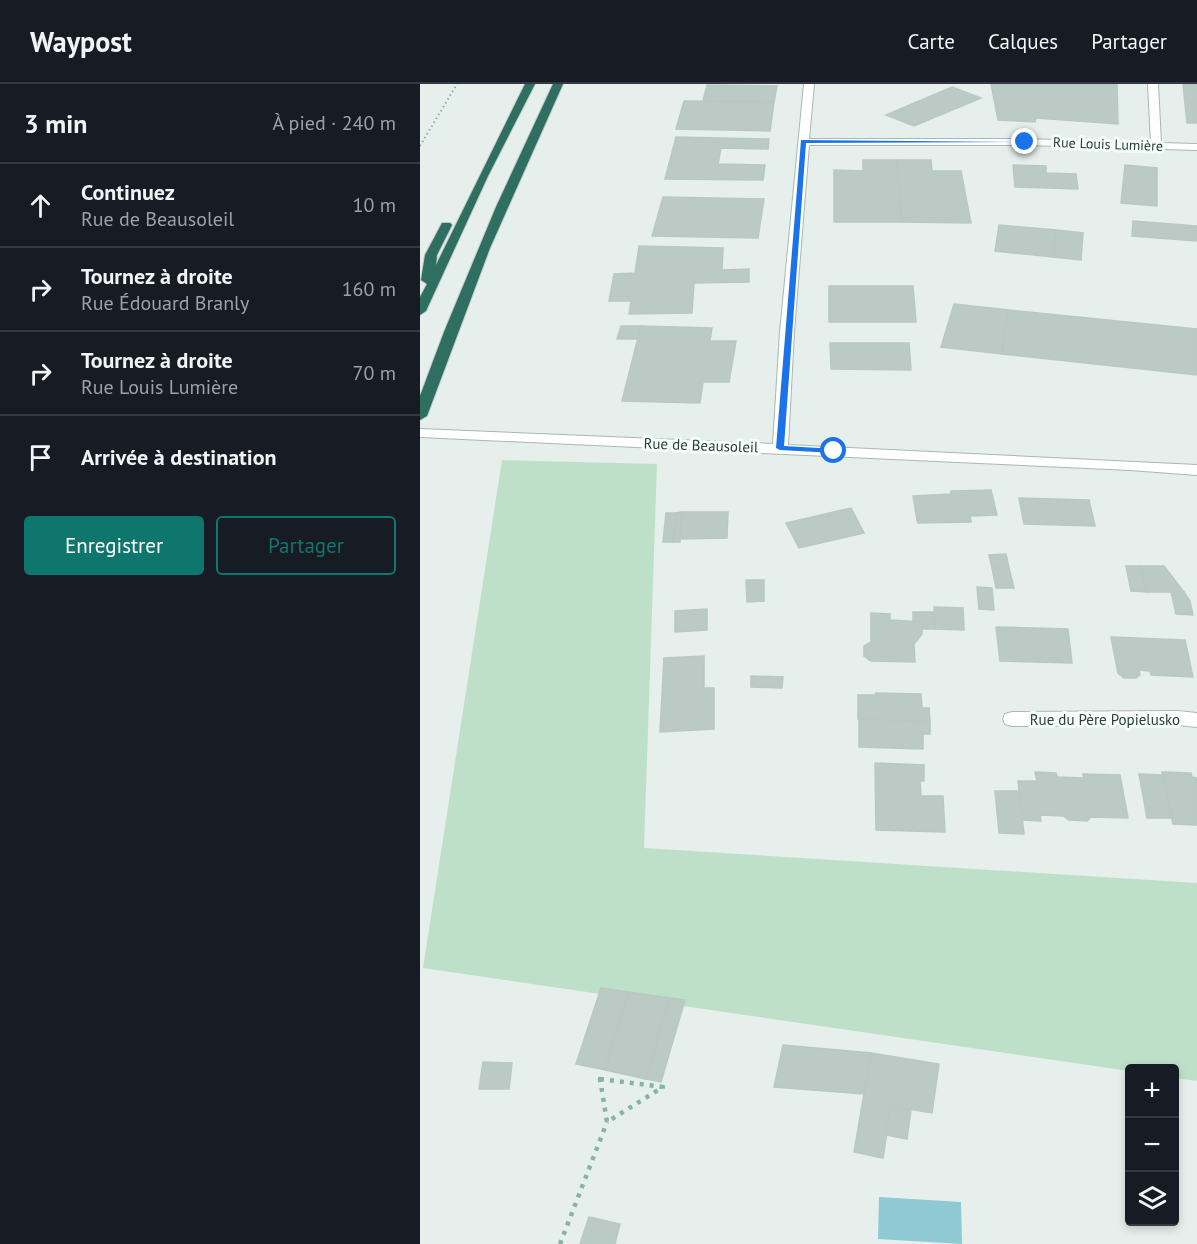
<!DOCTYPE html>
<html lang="fr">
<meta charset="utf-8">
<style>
:root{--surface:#171b24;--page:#242831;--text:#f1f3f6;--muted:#9ea1a6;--line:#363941;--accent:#0f766e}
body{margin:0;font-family:"PT Sans",sans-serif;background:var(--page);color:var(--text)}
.controls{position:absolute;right:18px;bottom:18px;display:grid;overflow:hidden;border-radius:6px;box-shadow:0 3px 9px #0003}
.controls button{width:54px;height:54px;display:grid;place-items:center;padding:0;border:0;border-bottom:2px solid var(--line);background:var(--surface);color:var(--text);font:30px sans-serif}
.stop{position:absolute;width:18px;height:18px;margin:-14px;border:4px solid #1a73e8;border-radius:50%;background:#fff}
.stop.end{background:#1a73e8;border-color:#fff;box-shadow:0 2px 6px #0008}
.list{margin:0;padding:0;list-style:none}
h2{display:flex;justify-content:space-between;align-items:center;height:78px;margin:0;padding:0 24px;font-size:26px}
h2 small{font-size:20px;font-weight:400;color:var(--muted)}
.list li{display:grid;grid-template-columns:39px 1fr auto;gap:18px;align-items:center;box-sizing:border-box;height:84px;padding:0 24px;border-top:2px solid var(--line)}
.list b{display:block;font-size:22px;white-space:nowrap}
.list p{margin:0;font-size:20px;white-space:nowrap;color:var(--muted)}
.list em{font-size:20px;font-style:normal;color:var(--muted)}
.actions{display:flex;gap:12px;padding:18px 24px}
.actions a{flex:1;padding:14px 0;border:2px solid var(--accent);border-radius:6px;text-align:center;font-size:21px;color:var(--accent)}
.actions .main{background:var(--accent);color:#fff}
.icon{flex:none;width:33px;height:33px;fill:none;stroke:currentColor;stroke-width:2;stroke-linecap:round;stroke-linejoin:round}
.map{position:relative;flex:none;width:777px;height:1160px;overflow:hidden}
header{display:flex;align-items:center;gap:36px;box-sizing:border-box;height:84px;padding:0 30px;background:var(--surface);border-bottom:2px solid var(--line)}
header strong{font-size:28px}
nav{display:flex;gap:33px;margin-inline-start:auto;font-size:21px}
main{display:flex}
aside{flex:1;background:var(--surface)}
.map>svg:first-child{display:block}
.green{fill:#bfe0c8}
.water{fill:#8ec9d4}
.building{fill:#bbcac4;stroke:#b8c9c2;stroke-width:1.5}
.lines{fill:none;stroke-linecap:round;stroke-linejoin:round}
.minor-casing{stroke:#a8b8b2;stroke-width:2}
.highway-casing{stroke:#c2cac8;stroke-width:2}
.path-far1{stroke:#86b3a5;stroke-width:2;stroke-dasharray:1.5 3;stroke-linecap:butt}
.path{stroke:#86b3a5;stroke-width:4.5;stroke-dasharray:4 6;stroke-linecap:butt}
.minor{fill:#fff;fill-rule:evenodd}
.highway{fill:#2f6f62;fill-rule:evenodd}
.route{fill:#1a73e8}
.labels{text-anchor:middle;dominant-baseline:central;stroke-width:6;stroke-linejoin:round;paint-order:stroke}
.far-street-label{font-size:14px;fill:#24423a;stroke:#f7fbf9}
.street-label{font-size:15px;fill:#24423a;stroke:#f7fbf9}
</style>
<header>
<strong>Waypost</strong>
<nav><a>Carte</a><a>Calques</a><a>Partager</a></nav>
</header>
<main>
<aside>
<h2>3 min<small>À pied · 240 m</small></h2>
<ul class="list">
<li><svg class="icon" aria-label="ahead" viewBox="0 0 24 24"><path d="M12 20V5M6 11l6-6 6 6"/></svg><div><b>Continuez</b><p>Rue de Beausoleil</p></div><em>10 m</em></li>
<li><svg class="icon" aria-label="right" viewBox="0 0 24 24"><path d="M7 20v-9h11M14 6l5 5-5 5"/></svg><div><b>Tournez à droite</b><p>Rue Édouard Branly</p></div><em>160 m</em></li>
<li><svg class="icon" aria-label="right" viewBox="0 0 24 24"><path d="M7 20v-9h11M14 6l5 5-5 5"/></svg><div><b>Tournez à droite</b><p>Rue Louis Lumière</p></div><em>70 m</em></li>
<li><svg class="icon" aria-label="arrive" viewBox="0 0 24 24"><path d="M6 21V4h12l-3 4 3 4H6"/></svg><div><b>Arrivée à destination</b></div></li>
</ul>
<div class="actions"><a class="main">Enregistrer</a><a>Partager</a></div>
</aside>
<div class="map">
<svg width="777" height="1160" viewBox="0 0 777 1160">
<rect width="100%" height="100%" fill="#e6efeb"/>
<path class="green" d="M 82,376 L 237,380 L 224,764 L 777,799 L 777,997 L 755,994 L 754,984 L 710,984 L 709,987 L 3,884 Z"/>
<path class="water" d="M 459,1113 L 541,1118 L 542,1160 L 458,1155 Z"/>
<g class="building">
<path d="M 571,0 L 697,0 L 698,40 L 616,34 L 615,38 L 578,36 Z"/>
<path d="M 763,0 L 777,0 L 777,39 L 767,39 Z"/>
<path d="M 287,1 L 357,2 L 354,18 L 283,17 Z"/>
<path d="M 532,3 L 561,14 L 494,42 L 466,31 Z"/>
<path d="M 264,17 L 354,18 L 350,47 L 256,45 Z"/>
<path d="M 256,53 L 349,55 L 348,65 L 301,64 L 298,80 L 345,81 L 343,96 L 245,95 Z"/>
<path d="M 443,76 L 477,76 L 482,138 L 414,138 L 414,86 L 443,87 Z"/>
<path d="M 477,76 L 511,76 L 512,87 L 541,87 L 551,139 L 482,138 Z"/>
<path d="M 593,81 L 626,82 L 626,89 L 656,90 L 658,105 L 595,103 Z"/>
<path d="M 705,81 L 737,84 L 737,122 L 701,119 Z"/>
<path d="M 243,113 L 344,115 L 338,154 L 232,152 Z"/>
<path d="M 713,137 L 777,142 L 777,157 L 712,152 Z"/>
<path d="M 579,141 L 636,146 L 633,173 L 575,167 Z"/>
<path d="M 636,146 L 663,149 L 661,176 L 633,173 Z"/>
<path d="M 219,162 L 303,164 L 302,186 L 329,185 L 329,198 L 274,199 L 272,229 L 209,230 L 211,217 L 189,217 L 194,190 L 215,189 Z"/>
<path d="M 409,202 L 493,202 L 496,238 L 409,238 Z"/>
<path d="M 534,220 L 588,226 L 582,270 L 521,263 Z"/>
<path d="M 588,226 L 777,245 L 777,291 L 582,270 Z"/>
<path d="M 201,242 L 221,242 L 218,255 L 197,255 Z"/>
<path d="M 221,242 L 292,244 L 290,257 L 316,257 L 309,298 L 283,298 L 280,319 L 202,317 Z"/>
<path d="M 410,259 L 489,259 L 491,286 L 411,285 Z"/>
<path d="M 571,406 L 577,431 L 550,432 L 551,437 L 497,436 L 493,412 L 531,410 L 531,407 Z"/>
<path d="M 599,414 L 669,416 L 675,442 L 604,440 Z"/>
<path d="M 431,424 L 444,449 L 379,464 L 366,439 Z"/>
<path d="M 262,428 L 260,458 L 253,458 L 256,429 Z"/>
<path d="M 262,428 L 308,428 L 307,454 L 260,455 Z"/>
<path d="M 246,429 L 256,429 L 253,458 L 243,458 Z"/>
<path d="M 497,436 L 551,437 L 551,438 L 498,439 Z"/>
<path d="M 586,470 L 589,484 L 572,484 L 569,471 Z"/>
<path d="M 706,482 L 720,482 L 727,508 L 711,507 Z"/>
<path d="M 720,482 L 744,482 L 764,508 L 727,508 Z"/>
<path d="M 572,484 L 589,484 L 594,504 L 576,504 Z"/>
<path d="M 326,496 L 344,496 L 344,517 L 327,518 Z"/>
<path d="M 557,503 L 572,504 L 574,526 L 559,525 Z"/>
<path d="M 751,508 L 764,508 L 770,517 L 773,531 L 756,530 Z"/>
<path d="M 514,523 L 543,524 L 544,546 L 515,545 Z"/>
<path d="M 287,525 L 287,546 L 255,548 L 255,527 Z"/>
<path d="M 493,528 L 514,528 L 515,545 L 502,545 L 502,538 L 493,537 Z"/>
<path d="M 451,529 L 470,530 L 470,536 L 502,538 L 502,550 L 494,560 L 495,578 L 451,577 L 444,572 L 444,562 L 451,558 Z"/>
<path d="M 576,543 L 648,545 L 652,579 L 580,577 Z"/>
<path d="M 691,553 L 765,556 L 773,593 L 731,591 L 730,587 L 719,586 L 720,591 L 716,594 L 704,594 L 698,589 Z"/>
<path d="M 284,572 L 284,604 L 294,604 L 294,645 L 240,648 L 244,574 Z"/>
<path d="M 331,592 L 363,593 L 362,604 L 331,603 Z"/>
<path d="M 456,609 L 501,610 L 502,624 L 509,624 L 510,638 L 438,635 L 438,611 L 455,611 Z"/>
<path d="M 439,635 L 510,638 L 510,650 L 503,650 L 503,665 L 439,663 Z"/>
<path d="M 455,679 L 504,681 L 504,697 L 500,697 L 501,712 L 523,712 L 525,748 L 456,746 Z"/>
<path d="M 615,688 L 636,689 L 637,693 L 664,694 L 663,690 L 700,691 L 708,734 L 671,733 L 667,737 L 649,736 L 643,732 L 620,731 L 621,737 L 602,736 L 598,697 L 617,697 Z"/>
<path d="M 742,688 L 771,689 L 772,693 L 777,694 L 777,741 L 753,740 Z"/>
<path d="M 719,690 L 743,691 L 752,734 L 727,734 Z"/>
<path d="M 575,707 L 599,707 L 604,750 L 579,749 Z"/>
<path d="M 181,904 L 209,908 L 185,986 L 156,980 Z"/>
<path d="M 209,908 L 250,914 L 226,995 L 185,986 Z"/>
<path d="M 250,914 L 265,916 L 241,998 L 226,995 Z"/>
<path d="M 363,961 L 451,969 L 444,1010 L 354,1003 Z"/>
<path d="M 451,969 L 519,980 L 512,1029 L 471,1022 L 463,1074 L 434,1068 Z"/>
<path d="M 63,978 L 92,979 L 89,1005 L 59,1005 Z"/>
<path d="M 471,1022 L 491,1026 L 487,1055 L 466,1051 Z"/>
<path d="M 169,1133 L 200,1140 L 195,1160 L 160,1160 Z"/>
</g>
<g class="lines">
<defs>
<g id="minor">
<path d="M 384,0 L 394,0 L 389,55 L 605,55 L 731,59 L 728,0 L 738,0 L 741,59 L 777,60 L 777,66 L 605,61 L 389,61 L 374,248 L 368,361 L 777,381 L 777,391 L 710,386 L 0,353 L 0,345 L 353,360 L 360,248 Z"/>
<path d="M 758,627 L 777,629 L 777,643 L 758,641 L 592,642 L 585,640 L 583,635 L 585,630 L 592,628 Z"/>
</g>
<g id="highway">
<path d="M 105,0 L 115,0 L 68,92 L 6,227 L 0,231 L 0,213 L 7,200 L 1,196 L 5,171 L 22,139 L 30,139 L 32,141 L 17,171 L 16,181 Z"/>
<path d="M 133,0 L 143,0 L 70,164 L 7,332 L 0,336 L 0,312 L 24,248 L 76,123 Z"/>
</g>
</defs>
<use href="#minor" class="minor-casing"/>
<use href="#highway" class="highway-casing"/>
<path class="path-far1" d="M 0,62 L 37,0"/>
<g class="path">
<path d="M 180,995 L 243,1003 L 187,1038 Z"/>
<path d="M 140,1160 L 187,1038"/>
</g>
<use href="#minor" class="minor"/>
<use href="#highway" class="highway"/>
</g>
<path class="route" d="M 381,56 L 608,58 L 386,59 L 364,362 L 417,365 L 417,369 L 414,369 L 360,366 L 356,364 Z"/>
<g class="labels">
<g class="far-street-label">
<text transform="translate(688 60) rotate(2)">Rue Louis Lumière</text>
</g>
<g class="street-label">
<text transform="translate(281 361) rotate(2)">Rue de Beausoleil</text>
<text x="685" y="635">Rue du Père Popielusko</text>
</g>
</g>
</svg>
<div class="controls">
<button>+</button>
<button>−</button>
<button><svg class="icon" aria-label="layers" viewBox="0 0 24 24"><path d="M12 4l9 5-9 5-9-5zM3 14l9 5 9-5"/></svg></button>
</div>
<div class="stop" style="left:414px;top:367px"></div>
<div class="stop end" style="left:605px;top:58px"></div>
</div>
</main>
